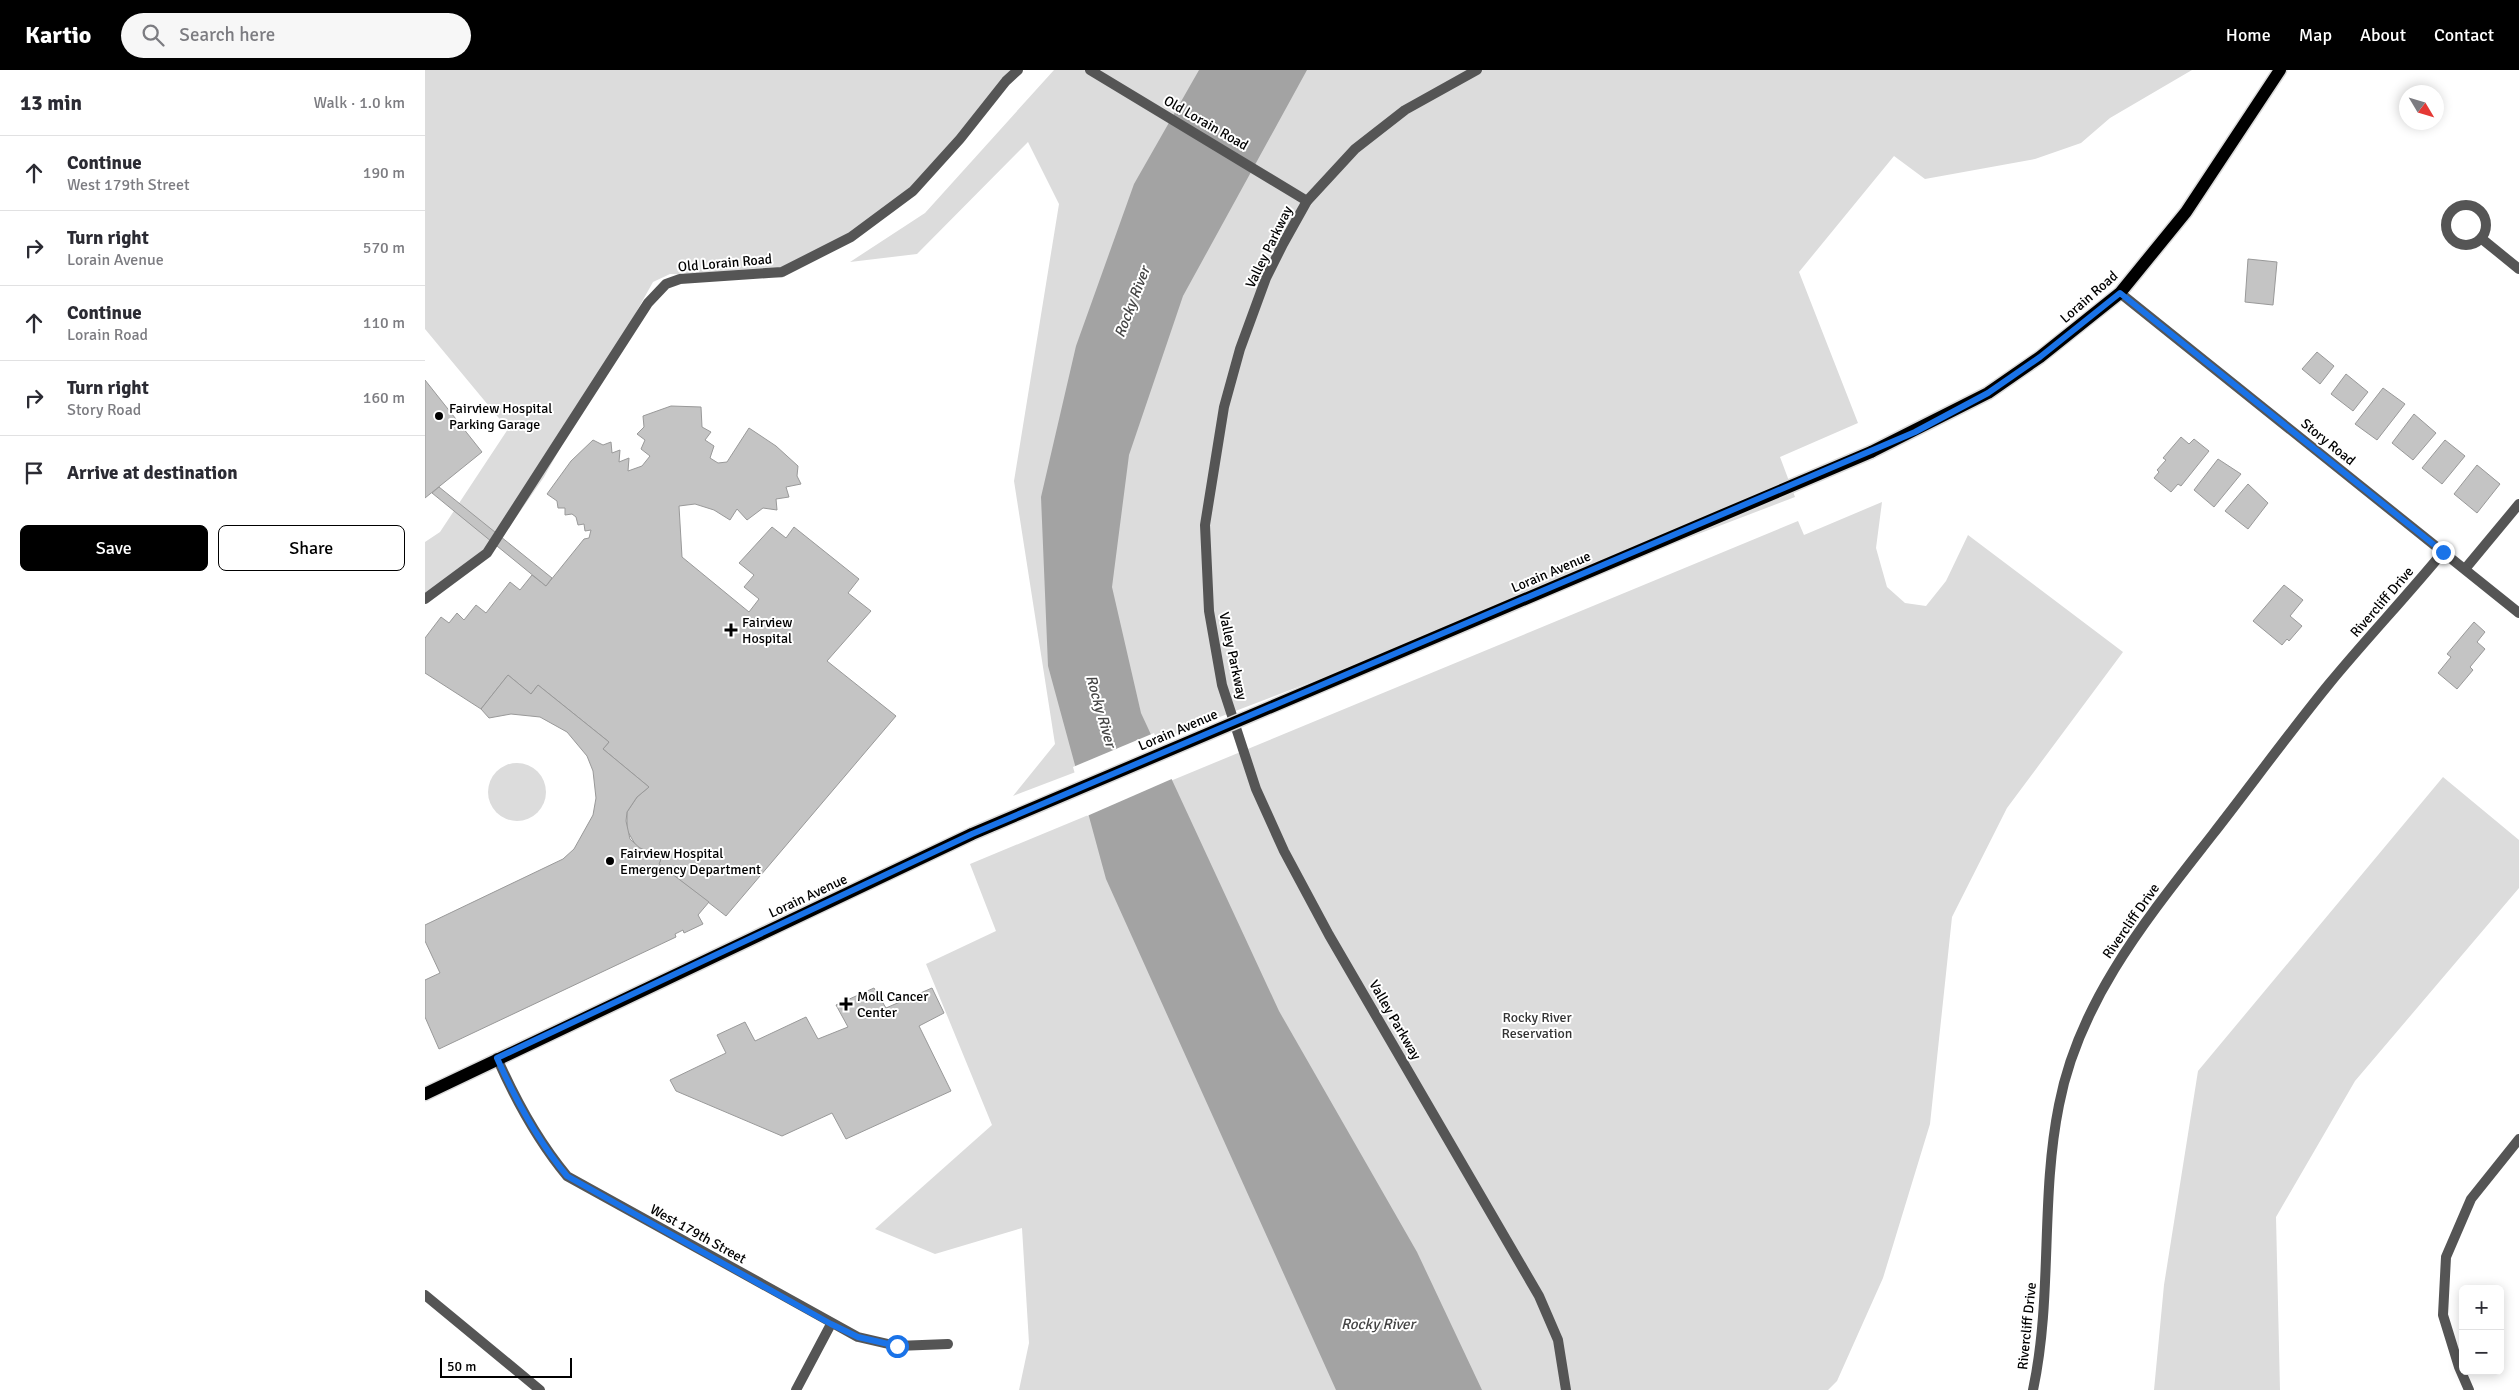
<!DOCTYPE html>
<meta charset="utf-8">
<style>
:root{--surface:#fff;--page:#f7f7f7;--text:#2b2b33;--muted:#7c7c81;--line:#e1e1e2;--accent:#000}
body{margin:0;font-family:Signika,sans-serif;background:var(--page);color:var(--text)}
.controls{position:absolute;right:15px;bottom:15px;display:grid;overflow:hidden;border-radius:8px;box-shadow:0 2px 12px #0003}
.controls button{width:45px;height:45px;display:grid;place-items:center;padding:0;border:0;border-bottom:1px solid var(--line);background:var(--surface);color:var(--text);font:25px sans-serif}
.compass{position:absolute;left:1974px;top:15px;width:45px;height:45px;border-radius:50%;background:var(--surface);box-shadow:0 2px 12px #0003;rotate:128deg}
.scale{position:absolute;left:15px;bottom:12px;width:132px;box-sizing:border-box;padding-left:5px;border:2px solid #000;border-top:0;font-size:14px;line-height:18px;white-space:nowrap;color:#000;-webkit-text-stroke:4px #fff;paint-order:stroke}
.stop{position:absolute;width:15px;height:15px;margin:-11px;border:4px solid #1a73e8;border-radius:50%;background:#fff}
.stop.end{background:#1a73e8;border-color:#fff;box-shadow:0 1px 5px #0008}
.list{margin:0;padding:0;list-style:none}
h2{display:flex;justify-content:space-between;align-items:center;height:65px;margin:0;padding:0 20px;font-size:21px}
h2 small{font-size:16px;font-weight:400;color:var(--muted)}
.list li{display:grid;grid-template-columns:32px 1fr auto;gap:15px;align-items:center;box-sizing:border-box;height:75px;padding:0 20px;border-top:1px solid var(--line)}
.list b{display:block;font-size:19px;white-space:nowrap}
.list p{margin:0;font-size:16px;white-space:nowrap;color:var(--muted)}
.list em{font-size:16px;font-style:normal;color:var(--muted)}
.actions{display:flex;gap:10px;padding:15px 20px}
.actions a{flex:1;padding:11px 0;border:1px solid var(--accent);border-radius:8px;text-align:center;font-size:18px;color:var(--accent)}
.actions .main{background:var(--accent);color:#fff}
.icon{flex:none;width:28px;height:28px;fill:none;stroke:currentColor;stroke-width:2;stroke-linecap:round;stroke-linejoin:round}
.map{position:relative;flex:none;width:2094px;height:1320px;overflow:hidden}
header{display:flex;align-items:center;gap:30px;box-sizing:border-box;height:70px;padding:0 25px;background:var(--accent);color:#fff}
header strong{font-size:24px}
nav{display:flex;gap:28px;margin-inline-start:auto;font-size:18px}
.search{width:350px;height:45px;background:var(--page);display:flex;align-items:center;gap:12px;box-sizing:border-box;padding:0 18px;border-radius:28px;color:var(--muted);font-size:19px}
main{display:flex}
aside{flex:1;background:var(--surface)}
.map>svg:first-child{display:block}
.green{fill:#dcdcdc}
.water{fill:#a3a3a3}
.pier{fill:#fff}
.building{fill:#c4c4c4;stroke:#999}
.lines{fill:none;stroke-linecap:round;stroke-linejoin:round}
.primary-casing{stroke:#dbdbdb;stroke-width:15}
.minor{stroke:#555;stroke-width:10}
.tertiary{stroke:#555;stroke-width:10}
.primary{stroke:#000;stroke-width:12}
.primary-bridge-casing{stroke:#dbdbdb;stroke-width:15;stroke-linecap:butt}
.primary-bridge{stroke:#000;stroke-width:12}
.route{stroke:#1a73e8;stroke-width:6}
.poi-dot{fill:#000;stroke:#fff;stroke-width:2}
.labels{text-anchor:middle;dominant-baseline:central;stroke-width:4;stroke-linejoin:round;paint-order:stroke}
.street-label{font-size:14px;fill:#000;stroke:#fff}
.poi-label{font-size:14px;fill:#000;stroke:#fff;text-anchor:start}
.park-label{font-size:14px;fill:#333;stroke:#fff}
.water-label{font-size:15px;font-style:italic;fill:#444;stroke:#fff}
</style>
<header>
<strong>Kartio</strong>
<div class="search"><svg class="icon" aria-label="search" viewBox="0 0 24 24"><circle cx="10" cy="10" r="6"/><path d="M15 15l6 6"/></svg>Search here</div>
<nav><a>Home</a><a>Map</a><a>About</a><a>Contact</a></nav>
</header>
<main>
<aside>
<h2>13 min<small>Walk · 1.0 km</small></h2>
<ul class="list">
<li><svg class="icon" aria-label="ahead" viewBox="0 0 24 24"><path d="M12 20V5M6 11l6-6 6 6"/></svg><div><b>Continue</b><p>West 179th Street</p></div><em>190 m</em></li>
<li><svg class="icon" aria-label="right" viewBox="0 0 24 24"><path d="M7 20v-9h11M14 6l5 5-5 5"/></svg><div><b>Turn right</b><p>Lorain Avenue</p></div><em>570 m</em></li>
<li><svg class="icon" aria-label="ahead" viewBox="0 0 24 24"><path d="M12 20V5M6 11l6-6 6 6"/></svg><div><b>Continue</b><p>Lorain Road</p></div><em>110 m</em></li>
<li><svg class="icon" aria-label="right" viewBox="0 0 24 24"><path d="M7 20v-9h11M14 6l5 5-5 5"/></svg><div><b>Turn right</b><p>Story Road</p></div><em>160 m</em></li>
<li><svg class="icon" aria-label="arrive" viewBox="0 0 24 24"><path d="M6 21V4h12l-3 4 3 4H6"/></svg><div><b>Arrive at destination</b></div></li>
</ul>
<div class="actions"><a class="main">Save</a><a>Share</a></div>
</aside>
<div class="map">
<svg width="2094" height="1320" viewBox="0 0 2094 1320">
<rect width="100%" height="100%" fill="#fff"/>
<g class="green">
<path d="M 0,0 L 597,0 L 484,125 L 357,208 L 245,204 L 228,212 L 119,407 L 67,482 L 0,524 L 0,472 L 15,462 L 83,359 L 0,259 Z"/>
<path d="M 629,0 L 1767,0 L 1685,48 L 1656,73 L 1610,89 L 1500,109 L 1469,86 L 1374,202 L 1433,353 L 1355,387 L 1370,427 L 588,726 L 630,674 L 589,411 L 634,134 L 603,72 L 492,184 L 425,192 L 500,143 Z"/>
<path d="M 1457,432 L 1451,478 L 1462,517 L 1480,533 L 1501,536 L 1521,511 L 1543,465 L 1698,582 L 1582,738 L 1527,847 L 1505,1054 L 1458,1208 L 1412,1311 L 1403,1320 L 594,1320 L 604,1273 L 597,1158 L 510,1184 L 450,1159 L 567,1055 L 501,894 L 571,861 L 545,794 L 1373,451 L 1379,465 Z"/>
<circle cx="92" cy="722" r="29"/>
<path d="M 2018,707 L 2094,770 L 2094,818 L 1930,1011 L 1851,1147 L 1855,1320 L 1729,1320 L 1739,1215 L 1773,1001 Z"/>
</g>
<path class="water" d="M 774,0 L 882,0 L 758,226 L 704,385 L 687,517 L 716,643 L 854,941 L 992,1182 L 1057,1320 L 911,1320 L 681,809 L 623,596 L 616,427 L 651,276 L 709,114 Z"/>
<path class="pier" d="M 729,663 L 749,708 L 662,746 L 648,697 Z"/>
<g class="building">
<path d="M 1823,189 L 1852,192 L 1848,235 L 1820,232 Z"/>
<path d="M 1892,282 L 1909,296 L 1895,314 L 1877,299 Z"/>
<path d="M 1921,304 L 1943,322 L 1928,341 L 1906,324 Z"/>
<path d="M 0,310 L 57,382 L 0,428 Z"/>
<path d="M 1958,318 L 1980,334 L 1952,370 L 1930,354 Z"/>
<path d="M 246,336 L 276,337 L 277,357 L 286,362 L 280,370 L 289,376 L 285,388 L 293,393 L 302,392 L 324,358 L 351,376 L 373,396 L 372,406 L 376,414 L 361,417 L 364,427 L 351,429 L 352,440 L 338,438 L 322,450 L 312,439 L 305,450 L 289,440 L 270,434 L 254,436 L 257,487 L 324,542 L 334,529 L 319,517 L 329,505 L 314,493 L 347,457 L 361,468 L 369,457 L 434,509 L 423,523 L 446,541 L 402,591 L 471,646 L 301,846 L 234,794 L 238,784 L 228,784 L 211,776 L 202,760 L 202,742 L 212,727 L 224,717 L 178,679 L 184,672 L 113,615 L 106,624 L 83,605 L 56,639 L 0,603 L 0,568 L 16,547 L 24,553 L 32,543 L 39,550 L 51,535 L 61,543 L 85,512 L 95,520 L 107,505 L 121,516 L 159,469 L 164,468 L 166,460 L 160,461 L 159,454 L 153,455 L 151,447 L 147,444 L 140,445 L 140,438 L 133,438 L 132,431 L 122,424 L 146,391 L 168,370 L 178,375 L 186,372 L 187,383 L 195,380 L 194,392 L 204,388 L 203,401 L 217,396 L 225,386 L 216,379 L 220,370 L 212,364 L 219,357 L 218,346 Z"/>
<path d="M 1989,344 L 2011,363 L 1988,390 L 1967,373 Z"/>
<path d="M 1756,367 L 1764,374 L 1769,369 L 1784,381 L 1756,416 L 1753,414 L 1746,422 L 1729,408 L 1734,402 L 1732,400 L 1741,390 L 1738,388 Z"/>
<path d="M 2020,370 L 2040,386 L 2017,414 L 1997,398 Z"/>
<path d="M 1793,389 L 1816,404 L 1789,437 L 1769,420 Z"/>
<path d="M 2052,395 L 2075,414 L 2052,443 L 2029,424 Z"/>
<path d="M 1823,414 L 1843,433 L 1823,459 L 1800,441 Z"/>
<path d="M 14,417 L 127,508 L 121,516 L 7,423 Z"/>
<path d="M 1859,515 L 1878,530 L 1865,546 L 1877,556 L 1864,571 L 1862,569 L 1857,575 L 1828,551 Z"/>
<path d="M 2049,552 L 2060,562 L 2052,572 L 2060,579 L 2045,597 L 2048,600 L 2032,619 L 2013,603 L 2026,587 L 2022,584 Z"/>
<path d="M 83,605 L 106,624 L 113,615 L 184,672 L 178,679 L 224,717 L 212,727 L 202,742 L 201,751 L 205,769 L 218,781 L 238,784 L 234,794 L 284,832 L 273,845 L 278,854 L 259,863 L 258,860 L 250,864 L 251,867 L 14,979 L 0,947 L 0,910 L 15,903 L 0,871 L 0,855 L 138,789 L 149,779 L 168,745 L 171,728 L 168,701 L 162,686 L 142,662 L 115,647 L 86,644 L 64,648 L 56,639 Z"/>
<path d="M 449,918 L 461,938 L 507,918 L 519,943 L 494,956 L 526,1021 L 421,1069 L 407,1043 L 357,1066 L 251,1021 L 245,1010 L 301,983 L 292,965 L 320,952 L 330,971 L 381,947 L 393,969 L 423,957 L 411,935 Z"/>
</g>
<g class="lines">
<defs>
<g id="primary">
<path d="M 1446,382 L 1563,323 L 1615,287 L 1695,223 L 1761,142 L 1855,0"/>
<path d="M 0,1024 L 547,764"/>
</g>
</defs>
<use href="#primary" class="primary-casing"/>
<g class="minor">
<circle cx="2041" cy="155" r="20"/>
<path d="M 2057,169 L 2094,199"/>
<path d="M 2040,499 L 2094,434"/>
<path d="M 72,988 C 91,1031 112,1070 142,1106 L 433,1267 L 472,1276 L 523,1274"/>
<path d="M 0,1225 L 115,1320"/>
<path d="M 371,1320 L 406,1254"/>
<path d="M 1608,1320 C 1628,1226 1615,1129 1634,1035 C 1654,930 1724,846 1788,764 C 1827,714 1864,663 1904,614 C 1941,569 1981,527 2018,482"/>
<path d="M 2044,1320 L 2034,1297 L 2018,1245 L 2021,1187 L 2046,1129 L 2094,1069"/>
</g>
<g class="tertiary">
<path d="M 665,0 L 882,131"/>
<path d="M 1052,0 L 980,40 L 930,79 L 882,131 L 858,174 L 841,208 L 815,279 L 799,337 L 780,455 L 784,541 L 797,615 L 831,719 L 859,781 L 904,865 L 1114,1226 L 1133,1270 L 1141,1320"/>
<path d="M 1695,223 L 2094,543"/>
<path d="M 0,529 L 62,483 L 223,233 L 241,214 L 255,209 L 357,202 L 426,167 L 488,121 L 535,69 L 581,11 L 593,0"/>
</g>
<use href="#primary" class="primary"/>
<defs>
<path id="primary-bridge" d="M 547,764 L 1446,382"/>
</defs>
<use href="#primary-bridge" class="primary-bridge-casing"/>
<use href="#primary-bridge" class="primary-bridge"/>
</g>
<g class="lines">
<path class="route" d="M 472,1276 L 433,1267 L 406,1254 L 142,1106 C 112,1070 91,1031 72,988 L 547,764 L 1490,362 L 1563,323 L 1615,287 L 1695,223 L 2018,482"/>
</g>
<g class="poi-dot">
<circle cx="14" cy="346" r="5"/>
<path d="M303.5 552.5h5v5h5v5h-5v5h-5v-5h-5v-5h5z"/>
<circle cx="185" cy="791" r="5"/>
<path d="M418.5 926.5h5v5h5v5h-5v5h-5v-5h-5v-5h5z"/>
</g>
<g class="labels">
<g class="street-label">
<text transform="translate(781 53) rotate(30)">Old Lorain Road</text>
<text transform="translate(844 177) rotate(-64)">Valley Parkway</text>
<text transform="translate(300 193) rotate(-5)">Old Lorain Road</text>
<text transform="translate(1664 227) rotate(-41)">Lorain Road</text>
<text transform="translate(1903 372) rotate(39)">Story Road</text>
<text transform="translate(1126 502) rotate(-23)">Lorain Avenue</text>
<text transform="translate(1957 532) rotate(-49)">Rivercliff Drive</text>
<text transform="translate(808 586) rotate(78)">Valley Parkway</text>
<text transform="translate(753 660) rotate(-23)">Lorain Avenue</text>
<text transform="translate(383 826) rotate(-25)">Lorain Avenue</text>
<text transform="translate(1706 851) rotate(-55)">Rivercliff Drive</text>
<text transform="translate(970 950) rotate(60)">Valley Parkway</text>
<text transform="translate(273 1164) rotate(29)">West 179th Street</text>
<text transform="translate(1602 1256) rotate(-84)">Rivercliff Drive</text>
</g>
<g class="poi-label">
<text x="24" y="338">Fairview Hospital<tspan x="24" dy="16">Parking Garage</tspan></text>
<text x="317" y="552">Fairview<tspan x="317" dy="16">Hospital</tspan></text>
<text x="195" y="783">Fairview Hospital<tspan x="195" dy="16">Emergency Department</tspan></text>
<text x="432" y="926">Moll Cancer<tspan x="432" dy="16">Center</tspan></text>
</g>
<g class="park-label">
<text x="1112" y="947">Rocky River<tspan x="1112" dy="16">Reservation</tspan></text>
</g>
<g class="water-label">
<text transform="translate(707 232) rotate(-69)">Rocky River</text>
<text transform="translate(676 641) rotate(74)">Rocky River</text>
<text x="953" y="1254">Rocky River</text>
</g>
</g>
</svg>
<div class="controls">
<button>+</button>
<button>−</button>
</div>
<svg class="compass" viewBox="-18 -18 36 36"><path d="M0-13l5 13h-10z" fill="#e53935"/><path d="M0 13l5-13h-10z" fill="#7c7c81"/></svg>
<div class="scale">50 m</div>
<div class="stop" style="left:472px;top:1276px"></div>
<div class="stop end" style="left:2018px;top:482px"></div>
</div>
</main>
